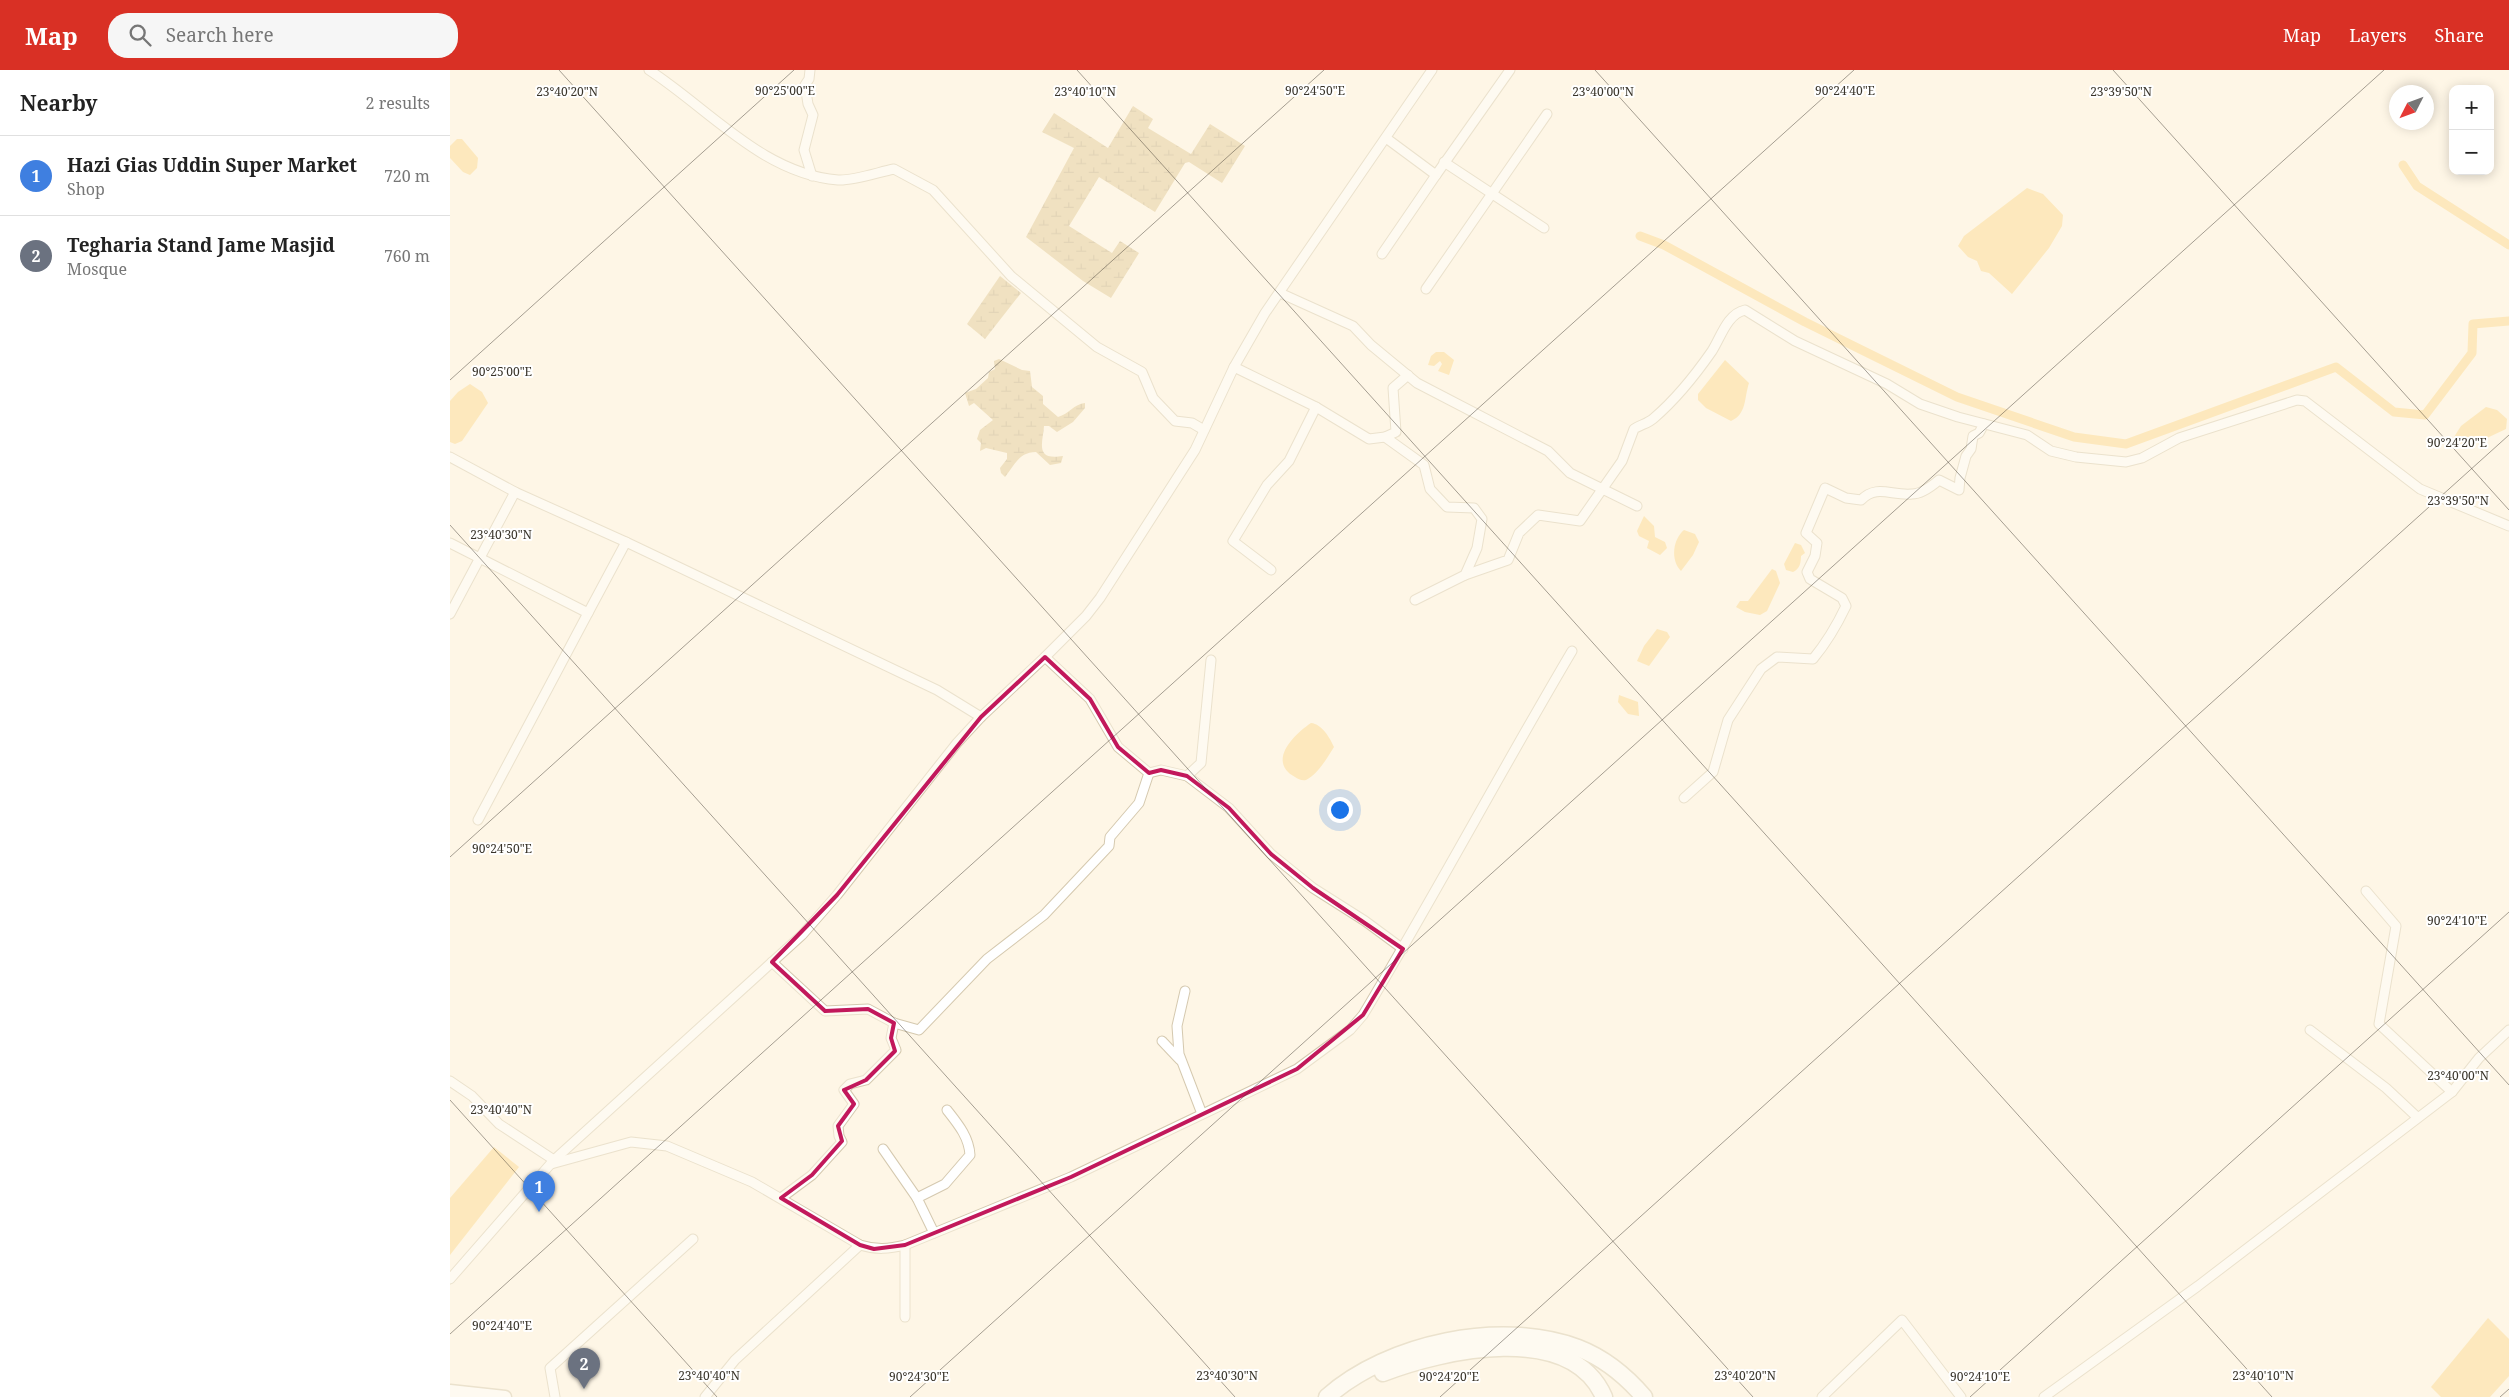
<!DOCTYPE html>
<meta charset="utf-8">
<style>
:root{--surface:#fff;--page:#f6f6f6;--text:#222;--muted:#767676;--line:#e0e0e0;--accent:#d93025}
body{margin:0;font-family:"Noto Serif",serif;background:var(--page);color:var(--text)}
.controls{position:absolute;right:15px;top:15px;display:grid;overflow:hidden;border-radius:10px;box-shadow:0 2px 12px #0003}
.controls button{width:45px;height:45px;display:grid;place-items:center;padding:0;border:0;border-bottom:1px solid var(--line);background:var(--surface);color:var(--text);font:25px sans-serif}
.compass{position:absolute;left:1939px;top:15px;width:45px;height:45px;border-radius:50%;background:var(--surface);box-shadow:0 2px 12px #0003;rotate:228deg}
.you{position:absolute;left:889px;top:739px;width:18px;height:18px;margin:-12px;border:4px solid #fff;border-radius:50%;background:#1a73e8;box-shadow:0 0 0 8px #1a73e833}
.badge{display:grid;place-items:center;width:32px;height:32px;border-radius:50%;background:var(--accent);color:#fff;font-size:16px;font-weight:700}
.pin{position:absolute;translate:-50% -41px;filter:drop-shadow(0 1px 2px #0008)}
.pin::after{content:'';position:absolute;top:26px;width:18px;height:15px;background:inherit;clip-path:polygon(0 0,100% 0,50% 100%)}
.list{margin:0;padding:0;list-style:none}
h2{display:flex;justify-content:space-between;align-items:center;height:65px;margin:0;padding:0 20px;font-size:21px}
h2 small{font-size:16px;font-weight:400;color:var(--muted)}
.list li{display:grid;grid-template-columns:32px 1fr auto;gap:15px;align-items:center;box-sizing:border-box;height:80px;padding:0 20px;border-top:1px solid var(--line)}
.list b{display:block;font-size:19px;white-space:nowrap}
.list p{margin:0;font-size:16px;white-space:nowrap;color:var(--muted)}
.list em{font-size:16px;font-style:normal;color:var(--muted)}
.icon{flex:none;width:28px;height:28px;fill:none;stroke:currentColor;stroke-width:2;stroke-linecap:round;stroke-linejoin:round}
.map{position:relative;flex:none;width:2059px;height:1327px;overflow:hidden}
header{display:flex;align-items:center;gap:30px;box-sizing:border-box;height:70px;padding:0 25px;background:var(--accent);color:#fff}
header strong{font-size:24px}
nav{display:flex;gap:28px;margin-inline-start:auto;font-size:18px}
.search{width:350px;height:45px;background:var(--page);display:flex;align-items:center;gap:12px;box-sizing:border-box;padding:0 18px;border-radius:20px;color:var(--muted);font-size:19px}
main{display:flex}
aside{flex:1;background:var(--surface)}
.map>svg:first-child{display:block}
.wetland{fill:url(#wetland-marsh)}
.water{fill:#fcd88c}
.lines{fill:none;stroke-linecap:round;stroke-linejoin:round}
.canal{stroke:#fcd88c;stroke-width:9}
.minor-casing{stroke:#d5c9af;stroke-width:11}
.secondary-casing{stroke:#d5c9af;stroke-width:15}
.motorway-casing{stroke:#d5c9af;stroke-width:19}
.minor{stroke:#fff;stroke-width:9}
.secondary{stroke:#fff;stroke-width:12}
.motorway{stroke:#fff;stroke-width:16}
.marked{fill:none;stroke:#c2185b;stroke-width:4;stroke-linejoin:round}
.ticks{fill:none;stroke:#39342a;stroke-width:1;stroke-opacity:0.45}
.ticks-label{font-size:12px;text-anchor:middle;fill:#39342a;stroke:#fff;stroke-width:4;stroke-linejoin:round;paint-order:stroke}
</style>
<header>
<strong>Map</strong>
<div class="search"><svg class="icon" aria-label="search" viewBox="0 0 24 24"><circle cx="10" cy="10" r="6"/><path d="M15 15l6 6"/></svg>Search here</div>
<nav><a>Map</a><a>Layers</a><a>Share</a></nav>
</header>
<main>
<aside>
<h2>Nearby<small>2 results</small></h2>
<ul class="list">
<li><span class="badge" style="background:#3f7fe0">1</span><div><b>Hazi Gias Uddin Super Market</b><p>Shop</p></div><em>720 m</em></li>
<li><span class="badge" style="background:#6b7280">2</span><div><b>Tegharia Stand Jame Masjid</b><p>Mosque</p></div><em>760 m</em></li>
</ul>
</aside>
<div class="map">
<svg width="2059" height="1327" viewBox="0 0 2059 1327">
<defs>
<pattern id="wetland-marsh" width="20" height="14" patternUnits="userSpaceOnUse" patternTransform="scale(1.25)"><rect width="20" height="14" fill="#e1c894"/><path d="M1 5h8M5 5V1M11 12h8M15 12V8" fill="none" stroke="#c2ac80"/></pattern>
</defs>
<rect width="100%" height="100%" fill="#fef6e6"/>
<g class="wetland">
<path d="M 683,36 L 703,49 L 698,58 L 741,84 L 760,54 L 795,76 L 772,113 L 739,92 L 735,93 L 705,142 L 649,107 L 619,156 L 662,183 L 670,171 L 689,183 L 661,228 L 633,211 L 576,167 L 624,78 L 592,62 L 604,43 L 658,78 Z"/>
<path d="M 550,206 L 571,223 L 535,269 L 517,254 Z"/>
<path d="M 549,289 L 572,300 L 580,301 L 582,317 L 593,326 L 593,334 L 608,347 C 619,344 624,334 635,333 L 635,338 L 623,352 L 607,362 L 599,356 L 594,356 C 593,372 584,391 613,386 L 611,393 L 600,395 L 586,382 C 569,382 565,395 555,407 L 551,403 L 550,398 L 557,389 L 557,383 L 536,378 L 530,381 L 531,373 L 527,369 L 530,360 L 543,350 L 524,333 L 519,336 L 515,323 L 526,319 L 538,308 L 539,302 L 545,299 L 544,291 Z"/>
</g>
<g class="water">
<path d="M 7,69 L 12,69 L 28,88 L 27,98 L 20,105 L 13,102 L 0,88 L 0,76 Z"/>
<path d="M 1577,118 L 1593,124 L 1613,145 L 1612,156 L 1599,178 L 1562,224 L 1539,203 L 1531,201 L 1527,191 L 1518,187 L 1508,176 L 1514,166 Z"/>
<path d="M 986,282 L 994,282 L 1004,290 L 999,305 L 988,301 L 992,294 L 990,291 L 984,296 L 978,295 L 981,286 Z"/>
<path d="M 1275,290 L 1299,313 C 1294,328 1297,344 1281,351 L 1256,338 L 1248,330 L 1248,324 Z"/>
<path d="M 20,314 L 32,322 L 38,333 L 12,371 L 5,374 L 0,372 L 0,331 L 8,322 Z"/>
<path d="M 2036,337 L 2047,340 L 2057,349 L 2056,359 L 2022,375 L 2006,373 L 2004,367 L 2011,356 Z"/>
<path d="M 1194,446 L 1204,456 L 1205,467 L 1215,472 L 1217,478 L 1210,485 L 1197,478 L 1199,471 L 1189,466 L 1187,461 Z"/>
<path d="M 1234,460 L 1245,464 L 1249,472 L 1243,485 L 1231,501 C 1220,490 1223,469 1234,460 Z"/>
<path d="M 1345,473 L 1351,475 L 1355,483 L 1351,486 C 1351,492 1350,499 1343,502 L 1336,500 L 1334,494 Z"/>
<path d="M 1322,499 L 1326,501 L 1330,513 L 1317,541 L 1310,545 L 1295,542 L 1286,537 L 1290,531 L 1298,531 Z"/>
<path d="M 1207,559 L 1217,562 L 1220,567 L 1199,596 L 1187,591 L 1194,576 Z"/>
<path d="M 1169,625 L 1188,632 L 1189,646 L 1178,644 L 1168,632 Z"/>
<path d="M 861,653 C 872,654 880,668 884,677 C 877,688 868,704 856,710 C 852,711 848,709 845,707 C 817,692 843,665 861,653 Z"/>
<path d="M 44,1077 L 69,1097 L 0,1185 L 0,1128 Z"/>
<path d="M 2038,1248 L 2059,1269 L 2059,1306 L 2040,1327 L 1991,1327 L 1981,1317 Z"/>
</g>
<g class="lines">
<g class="canal">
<path d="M 1953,95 L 1967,116 L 2059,175"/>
<path d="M 1190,166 L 1214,175 L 1355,252 L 1507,327 L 1624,367 L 1676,374 L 1886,297 L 1944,342 L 1975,345 L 2022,283 L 2023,254 L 2059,251"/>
</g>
<defs>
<g id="minor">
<path d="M 199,0 C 259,39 313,104 388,110 C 403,111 429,102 444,99 L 483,120 L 561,206 L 647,277 L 692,302 L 703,328 L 725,351 L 742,353 L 754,360"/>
<path d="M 360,0 L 359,9 L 355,15 L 358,34 L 363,45 L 354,80 L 362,106"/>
<path d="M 936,68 L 986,105 L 1060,0"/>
<path d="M 994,92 L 1094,158"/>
<path d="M 932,184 L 986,105"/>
<path d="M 976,219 L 1097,44"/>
<path d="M 830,223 L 903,256 L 921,275 L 967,313 L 1098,381 L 1120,403 L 1187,436"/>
<path d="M 784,297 L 866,337 L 919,369 L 935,367 L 946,362 L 943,318 L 958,305"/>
<path d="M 935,367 L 974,395 L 980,419 L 997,437 L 1024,438 L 1032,449 L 1027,478 L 1015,505 L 965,530"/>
<path d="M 0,387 L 65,422 L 176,472 L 487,620 L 531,647"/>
<path d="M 0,473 L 138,543 L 28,750"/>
<path d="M 821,500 L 783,471 L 817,415 L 839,391 L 866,337"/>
<path d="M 1015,505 L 1058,490 L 1069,463 L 1088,445 L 1130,451 L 1172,391 L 1184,359 C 1190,355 1199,353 1204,348 C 1225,330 1246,304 1262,281 C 1271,267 1277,244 1295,240 L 1345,271 L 1437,314 L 1470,334 L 1508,347 L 1577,365 L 1601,381 L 1626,387 L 1676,392 L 1692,388 L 1729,368 L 1847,330 L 1855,331 L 1970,419 L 2059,456"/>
<path d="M 138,543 L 176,472"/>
<path d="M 0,544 L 65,422"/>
<path d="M 699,703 L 711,700 L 737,706 L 751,693 L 761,590"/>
<path d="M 737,706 L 779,738 L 821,784 L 863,818 L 915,851 L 953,879"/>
<path d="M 1234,728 L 1263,702 L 1278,650 L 1311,599 L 1327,587 L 1363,589 C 1377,572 1387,555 1396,536 L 1392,528 L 1360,509 L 1357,502 L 1365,486 L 1367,473 L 1356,463 L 1375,418 L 1396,428 L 1411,430 C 1427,414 1441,426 1462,424 C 1472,424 1482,416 1489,410 L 1509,420 L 1510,408 L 1516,386 L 1521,379 L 1523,366 L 1529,363 L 1534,354"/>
<path d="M 1916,821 L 1946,856 L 1929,954 L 2002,1022"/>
<path d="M 322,892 L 375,941 L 418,939 L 444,953 L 469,960 L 537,889 L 594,845 L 659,776 L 660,767 L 689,733 L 699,703 L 668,677 L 640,629 L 595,587"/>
<path d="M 735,921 L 727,956 L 729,984 L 752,1044"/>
<path d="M 1860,960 L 1936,1018 L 1967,1047"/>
<path d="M 712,971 L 730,990"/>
<path d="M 0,1011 L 22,1026 L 49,1054 L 104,1090"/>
<path d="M 433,1079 L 467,1128"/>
<path d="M 101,1094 L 181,1072 L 217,1076 L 302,1112 L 410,1175 C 426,1180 439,1179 455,1175 L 621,1107 L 847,999 L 900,960 L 913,945 C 985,825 1051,701 1122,581"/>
<path d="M 331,1128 L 362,1105 L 392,1072 L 389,1066 L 388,1056 L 404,1034 L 394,1020 L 400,1014 L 416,1010 L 446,980 L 441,968 L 444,953"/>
<path d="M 484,1163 L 467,1128 L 495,1114 L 520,1085 C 519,1067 508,1054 497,1040"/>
<path d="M 0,1209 L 104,1090 L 352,865 L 387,825 L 507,673 L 531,647 L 595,587 L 636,546 L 650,528 L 745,380 L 784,297 L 815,243 L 982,0"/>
<path d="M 455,1247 L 455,1175"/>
<path d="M 105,1327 L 100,1298 L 243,1169"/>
<path d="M 255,1327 L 285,1290 L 410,1175"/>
<path d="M 1372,1327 L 1452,1250 L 1511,1327"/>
<path d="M 1594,1327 L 1748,1216 L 2002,1022 L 2029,988 L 2059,960"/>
</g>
<path id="secondary" d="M 0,1321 L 55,1327"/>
<g id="motorway">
<path d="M 933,1303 C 993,1280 1121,1251 1154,1327"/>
<path d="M 877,1327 C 938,1273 1051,1249 1128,1278 C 1154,1288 1176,1306 1194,1327"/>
</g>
</defs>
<use href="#minor" class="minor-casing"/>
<use href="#secondary" class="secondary-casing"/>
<use href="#motorway" class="motorway-casing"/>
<use href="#minor" class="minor"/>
<use href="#secondary" class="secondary"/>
<use href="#motorway" class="motorway"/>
</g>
<path d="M0 0H2059V1327H0ZM 595,587 L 640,629 L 668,677 L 699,703 L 711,700 L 737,706 L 779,738 L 821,784 L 863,818 L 953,879 L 913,945 L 847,999 L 621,1107 L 455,1175 L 424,1179 L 410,1175 L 331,1128 L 362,1105 L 392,1071 L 388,1056 L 404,1034 L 394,1020 L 416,1010 L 445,981 L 441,968 L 444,953 L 418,939 L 375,941 L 322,892 L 387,825 L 531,647 Z" fill="#fef6e6" fill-opacity=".55" fill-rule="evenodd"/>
<path class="marked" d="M 595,587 L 640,629 L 668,677 L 699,703 L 711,700 L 737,706 L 779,738 L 821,784 L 863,818 L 953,879 L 913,945 L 847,999 L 621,1107 L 455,1175 L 424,1179 L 410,1175 L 331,1128 L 362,1105 L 392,1071 L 388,1056 L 404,1034 L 394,1020 L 416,1010 L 445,981 L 441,968 L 444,953 L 418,939 L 375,941 L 322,892 L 387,825 L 531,647 Z"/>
<path class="ticks" d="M 109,0 L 1303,1327M 627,0 L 1822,1327M 1145,0 L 2059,1015M 1663,0 L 2059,440M 0,310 L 344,0M 0,455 L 785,1327M 0,787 L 874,0M 0,1030 L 267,1327M 0,1264 L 1404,0M 460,1327 L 1934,0M 990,1327 L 2059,365M 1520,1327 L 2059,842M 2050,1327 L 2059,1319"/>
<g class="ticks-label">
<text x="335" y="25">90°25'00"E</text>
<text x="865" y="25">90°24'50"E</text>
<text x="1395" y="25">90°24'40"E</text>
<text x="635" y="26">23°40'10"N</text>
<text x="1153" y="26">23°40'00"N</text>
<text x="1671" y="26">23°39'50"N</text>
<text x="117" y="26">23°40'20"N</text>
<text x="52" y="306">90°25'00"E</text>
<text x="2007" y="377">90°24'20"E</text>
<text x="2008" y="435">23°39'50"N</text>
<text x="51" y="469">23°40'30"N</text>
<text x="52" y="783">90°24'50"E</text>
<text x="2007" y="855">90°24'10"E</text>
<text x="2008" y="1010">23°40'00"N</text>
<text x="51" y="1044">23°40'40"N</text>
<text x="52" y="1260">90°24'40"E</text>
<text x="259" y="1310">23°40'40"N</text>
<text x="777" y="1310">23°40'30"N</text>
<text x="1295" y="1310">23°40'20"N</text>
<text x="1813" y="1310">23°40'10"N</text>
<text x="469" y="1311">90°24'30"E</text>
<text x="999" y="1311">90°24'20"E</text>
<text x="1530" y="1311">90°24'10"E</text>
</g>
</svg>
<div class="controls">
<button>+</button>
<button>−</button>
</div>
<svg class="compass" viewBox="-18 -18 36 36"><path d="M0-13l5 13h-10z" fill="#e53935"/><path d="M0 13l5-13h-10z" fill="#767676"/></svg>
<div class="you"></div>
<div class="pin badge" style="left:89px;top:1142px;background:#3f7fe0">1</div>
<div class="pin badge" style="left:134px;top:1319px;background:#6b7280">2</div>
</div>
</main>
